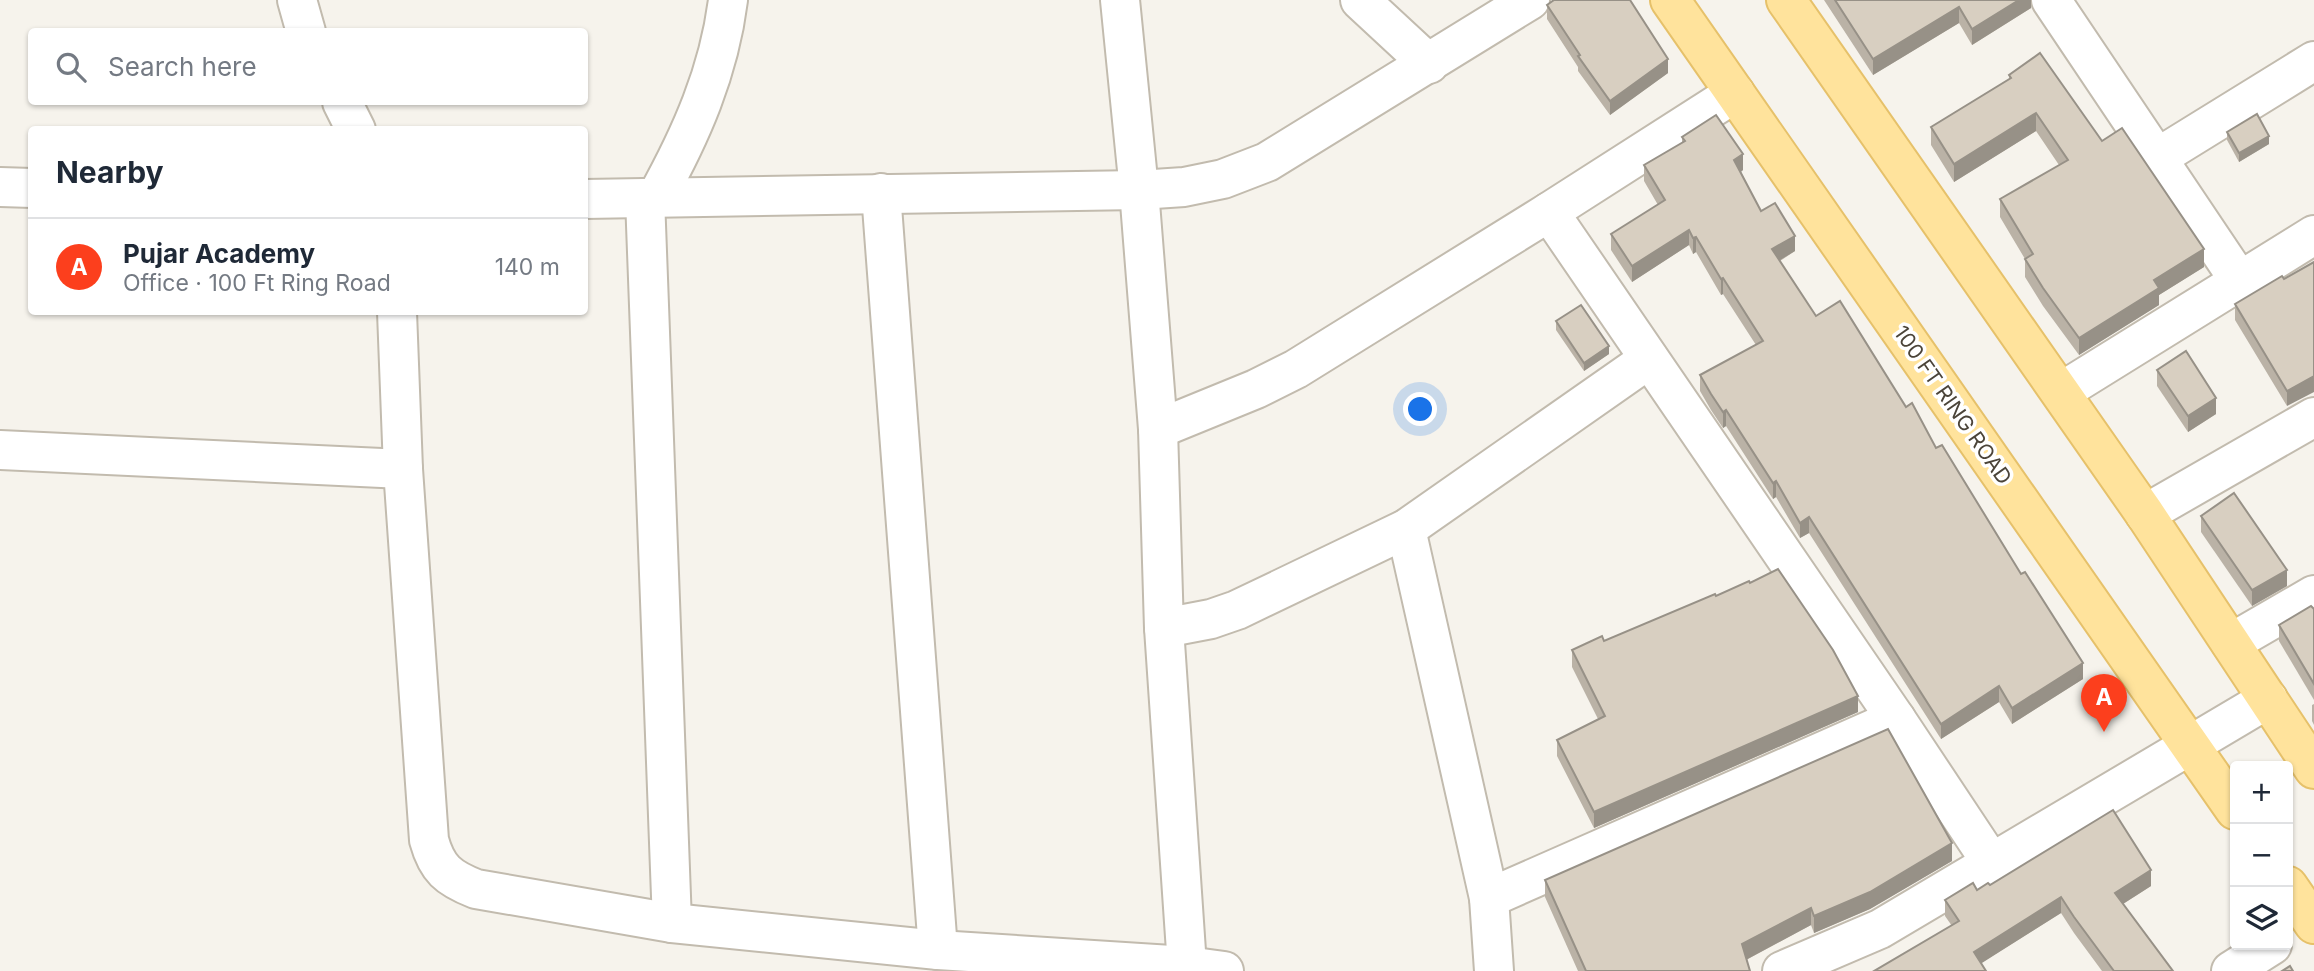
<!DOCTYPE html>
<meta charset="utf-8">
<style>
:root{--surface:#fff;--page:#f6f6f7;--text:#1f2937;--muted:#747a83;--line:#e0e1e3;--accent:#fc3f1d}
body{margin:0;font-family:Inter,sans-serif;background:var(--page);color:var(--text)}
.controls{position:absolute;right:21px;bottom:21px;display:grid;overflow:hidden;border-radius:7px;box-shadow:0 2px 5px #0004}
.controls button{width:63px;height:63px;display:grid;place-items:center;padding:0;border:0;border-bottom:2px solid var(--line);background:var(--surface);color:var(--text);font:35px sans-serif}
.you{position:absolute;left:1421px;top:410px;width:24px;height:24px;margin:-18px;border:5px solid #fff;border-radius:50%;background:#1a73e8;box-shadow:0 0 0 10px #1a73e833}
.badge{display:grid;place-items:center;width:46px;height:46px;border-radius:50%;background:var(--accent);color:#fff;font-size:23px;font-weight:700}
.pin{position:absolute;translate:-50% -58px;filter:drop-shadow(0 2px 4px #0008)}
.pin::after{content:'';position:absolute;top:37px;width:24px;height:21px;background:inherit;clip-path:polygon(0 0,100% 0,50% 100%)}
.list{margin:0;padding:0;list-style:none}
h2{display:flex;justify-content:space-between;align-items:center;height:91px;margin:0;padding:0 28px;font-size:30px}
h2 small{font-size:23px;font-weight:400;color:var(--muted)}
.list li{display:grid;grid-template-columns:46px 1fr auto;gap:21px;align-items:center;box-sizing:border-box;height:98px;padding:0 28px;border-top:2px solid var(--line)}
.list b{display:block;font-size:26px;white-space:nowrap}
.list p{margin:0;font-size:23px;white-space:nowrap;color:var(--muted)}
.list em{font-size:23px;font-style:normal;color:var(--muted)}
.icon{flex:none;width:38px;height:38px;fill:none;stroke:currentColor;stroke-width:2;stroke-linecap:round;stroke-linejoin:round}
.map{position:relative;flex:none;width:2314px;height:971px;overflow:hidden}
.search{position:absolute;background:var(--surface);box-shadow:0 2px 5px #0004;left:28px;top:28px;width:560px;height:77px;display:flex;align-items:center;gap:18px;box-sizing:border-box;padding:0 24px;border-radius:7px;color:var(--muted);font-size:26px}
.panel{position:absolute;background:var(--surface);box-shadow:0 2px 5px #0004;left:28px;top:126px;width:560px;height:189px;border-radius:7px}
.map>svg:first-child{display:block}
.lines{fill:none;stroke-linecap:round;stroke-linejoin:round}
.minor-casing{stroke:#c2bbae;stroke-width:42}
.major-casing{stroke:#e6c16a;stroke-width:42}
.minor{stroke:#fff;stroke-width:38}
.major{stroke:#ffe39c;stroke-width:38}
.wall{fill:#bab2a6}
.shaded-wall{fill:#979187}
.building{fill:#d8cfc1;stroke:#979187;stroke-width:2}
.labels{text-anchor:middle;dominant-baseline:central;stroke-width:7;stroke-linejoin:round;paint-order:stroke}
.street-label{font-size:21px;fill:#4b4439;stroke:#fff}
</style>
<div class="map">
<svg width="2314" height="971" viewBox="0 0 2314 971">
<rect width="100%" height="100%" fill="#f6f3ec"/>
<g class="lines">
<defs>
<g id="minor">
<path d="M 297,0 L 306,32"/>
<path d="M 1120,0 L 1139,190 L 1158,429 L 1164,628 L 1187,966"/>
<path d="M 1360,0 L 1429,64"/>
<path d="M 2051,0 L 2239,280"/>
<path d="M 342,102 L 356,130"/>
<path d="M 2157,158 L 2314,61"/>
<path d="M 0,187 L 32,188"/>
<path d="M 881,193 L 938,950"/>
<path d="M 645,198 L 672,923"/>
<path d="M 656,198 C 691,135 719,72 728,0"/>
<path d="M 584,199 L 1139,190 L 1184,187 L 1223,179 L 1267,162 L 1530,0"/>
<path d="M 1549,212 L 1896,719 L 1991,862"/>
<path d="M 397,312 L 403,469 L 429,840 C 437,869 448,878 476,889 L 672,923 L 938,950 L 1187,966 L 1224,971"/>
<path d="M 2061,392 L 2314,235"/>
<path d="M 1158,429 L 1256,389 L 1296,369 L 1549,212 L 1735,93"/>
<path d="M 0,450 L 403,469"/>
<path d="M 2145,514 L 2314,417"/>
<path d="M 1406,529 L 1489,898 L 1494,971"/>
<path d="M 1164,628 L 1211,619 L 1237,610 L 1406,529 L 1649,359"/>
<path d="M 2231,643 L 2314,595"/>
<path d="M 1489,898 L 1896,719"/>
<path d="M 1782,971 L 1880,929 L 2268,699"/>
<path d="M 2231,971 L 2272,945"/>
</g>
<g id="major">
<path d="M 1670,0 L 2235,810"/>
<path d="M 1786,0 L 2145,514 L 2314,769"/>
<path d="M 2288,886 L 2314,924"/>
</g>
</defs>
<use href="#minor" class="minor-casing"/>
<use href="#major" class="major-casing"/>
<use href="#minor" class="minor"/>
<use href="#major" class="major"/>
</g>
<g class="wall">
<path d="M 1824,0 L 2031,0 L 2031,8 L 1972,45 L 1959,23 L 1873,75 Z"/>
<path d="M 1547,5 L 1668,73 L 1610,115 L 1578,71 L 1578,67 L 1547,19 Z"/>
<path d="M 2009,75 L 2102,141 L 2204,267 L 2159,295 L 2159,305 L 2079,355 L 2043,306 L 2025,277 L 2025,259 L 2000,217 L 2000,199 L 2059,165 L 2036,131 L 1954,182 L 1931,145 L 1931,127 L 2009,79 Z"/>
<path d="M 2227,132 L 2269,144 L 2239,162 L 2227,140 Z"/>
<path d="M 1682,137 L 1743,170 L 1741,172 L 1761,211 L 1795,251 L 1780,261 L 1816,316 L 1906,407 L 1936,448 L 2083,679 L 2012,724 L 1999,702 L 1941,739 L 1809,533 L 1800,538 L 1776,497 L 1773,499 L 1726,426 L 1723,428 L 1711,410 L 1700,391 L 1700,375 L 1756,345 L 1723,294 L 1721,295 L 1696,252 L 1693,254 L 1689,245 L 1632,282 L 1611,250 L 1611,234 L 1658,205 L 1644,181 L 1644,165 L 1682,143 Z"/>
<path d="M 2314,262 L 2287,406 L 2235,320 L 2235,304 L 2284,279 Z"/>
<path d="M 1556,321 L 1609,354 L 1584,371 L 1556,330 Z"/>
<path d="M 2157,370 L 2216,414 L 2188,432 L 2157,386 Z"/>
<path d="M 2201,516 L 2287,586 L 2252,606 L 2201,532 Z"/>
<path d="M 1716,596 L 1858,712 L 1594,828 L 1557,756 L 1557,740 L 1598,719 L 1572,667 L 1572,650 L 1604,641 Z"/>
<path d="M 2314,609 L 2314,700 L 2279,641 L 2279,625 Z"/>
<path d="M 2314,704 L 2314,725 L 2312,721 L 2312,705 Z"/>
<path d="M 1952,861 L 1870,909 L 1814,933 L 1811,925 L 1746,960 L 1750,971 L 1578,971 L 1545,897 L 1545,880 Z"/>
<path d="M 1990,885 L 2151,886 L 2123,904 L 2173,971 L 2102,971 L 2074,933 L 2061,913 L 1981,963 L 1952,926 L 1945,916 L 1945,900 Z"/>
</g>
<g class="shaded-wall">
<path d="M 2019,0 L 2031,0 L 2031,8 L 1972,45 L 1972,29 Z"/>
<path d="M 1959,7 L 1959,23 L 1873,75 L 1873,59 Z"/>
<path d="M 1668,59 L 1668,73 L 1610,115 L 1610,101 Z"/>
<path d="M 2036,113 L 2036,131 L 1954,182 L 1954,164 Z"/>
<path d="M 2269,136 L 2269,144 L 2239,162 L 2239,153 Z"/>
<path d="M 1743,154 L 1743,170 L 1734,176 L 1734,160 Z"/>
<path d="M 1689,230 L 1689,245 L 1632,282 L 1632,266 Z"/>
<path d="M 1795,236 L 1795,251 L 1772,265 L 1772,249 Z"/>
<path d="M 1696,237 L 1696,252 L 1693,254 L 1693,238 Z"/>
<path d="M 2204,249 L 2204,267 L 2159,295 L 2159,305 L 2079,355 L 2079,338 L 2154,280 Z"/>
<path d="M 1723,278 L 1723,294 L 1721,295 L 1721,279 Z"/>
<path d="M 1609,346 L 1609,354 L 1584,371 L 1584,363 Z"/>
<path d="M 2314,376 L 2314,392 L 2287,406 L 2287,391 Z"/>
<path d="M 2216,398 L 2216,414 L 2188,432 L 2188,416 Z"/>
<path d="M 1726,410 L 1726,426 L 1723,428 L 1723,412 Z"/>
<path d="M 1776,481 L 1776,497 L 1773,499 L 1773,483 Z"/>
<path d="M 1809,517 L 1809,533 L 1800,538 L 1800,523 Z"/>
<path d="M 2287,570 L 2287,586 L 2252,606 L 2252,590 Z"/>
<path d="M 2083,663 L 2083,679 L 2012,724 L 2012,708 Z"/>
<path d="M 1999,686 L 1999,702 L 1941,739 L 1941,724 Z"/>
<path d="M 1858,696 L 1858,712 L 1594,828 L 1594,812 Z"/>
<path d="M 1952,843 L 1952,861 L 1870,909 L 1814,933 L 1814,916 Z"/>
<path d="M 2151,870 L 2151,886 L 2115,909 L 2115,893 Z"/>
<path d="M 2061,897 L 2061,913 L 1974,968 L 1974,952 Z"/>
<path d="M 1811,908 L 1811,925 L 1742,962 L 1742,944 Z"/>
</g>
<g class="building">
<path d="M 1554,0 L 1630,0 L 1668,59 L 1610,101 L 1578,56 L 1580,55 L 1547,5 Z"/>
<path d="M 1835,0 L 2019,0 L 1972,29 L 1959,7 L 1873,59 Z"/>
<path d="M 2040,53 L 2102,141 L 2122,128 L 2204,249 L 2154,280 L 2159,288 L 2079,338 L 2043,288 L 2025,259 L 2033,254 L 2000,199 L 2068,160 L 2036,113 L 1954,164 L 1931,127 L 2011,78 L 2009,75 Z"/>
<path d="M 2257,114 L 2269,136 L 2239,153 L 2227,132 Z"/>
<path d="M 1716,115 L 1743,154 L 1734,160 L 1761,211 L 1775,203 L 1795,236 L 1772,249 L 1816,316 L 1840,301 L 1906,407 L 1912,403 L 1936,448 L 1942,445 L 2021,574 L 2025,572 L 2083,663 L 2012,708 L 1999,686 L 1941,724 L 1809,517 L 1800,523 L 1776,481 L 1773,483 L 1726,410 L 1723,412 L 1711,394 L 1700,375 L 1763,341 L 1723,278 L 1721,279 L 1696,237 L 1693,238 L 1689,230 L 1632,266 L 1611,234 L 1665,200 L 1644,165 L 1685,141 L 1682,137 Z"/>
<path d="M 2314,262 L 2314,376 L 2287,391 L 2235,304 L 2282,276 L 2284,279 Z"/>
<path d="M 1581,305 L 1609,346 L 1584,363 L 1556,321 Z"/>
<path d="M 2186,351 L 2216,398 L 2188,416 L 2157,370 Z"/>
<path d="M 2234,493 L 2287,570 L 2252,590 L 2201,516 Z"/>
<path d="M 1778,569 L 1833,650 L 1858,696 L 1594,812 L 1557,740 L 1605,716 L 1572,650 L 1602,636 L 1604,641 L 1715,594 L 1716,596 L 1749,581 L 1750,583 Z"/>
<path d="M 2311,606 L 2314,609 L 2314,684 L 2279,625 Z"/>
<path d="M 1888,729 L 1952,843 L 1870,892 L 1814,916 L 1811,908 L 1742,944 L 1750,971 L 1586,971 L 1545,880 Z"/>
<path d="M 2113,810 L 2151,870 L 2115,893 L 2173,971 L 2114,971 L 2074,917 L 2061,897 L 1974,952 L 1986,971 L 1874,971 L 1959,921 L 1945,900 L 1973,883 L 1977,890 L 1988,883 L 1990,885 Z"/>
<path d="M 2290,966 L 2293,971 L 2282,971 Z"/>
</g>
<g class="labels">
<g class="street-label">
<text transform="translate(1953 405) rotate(55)">100 FT RING ROAD</text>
</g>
</g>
</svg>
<div class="controls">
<button>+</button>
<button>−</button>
<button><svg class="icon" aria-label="layers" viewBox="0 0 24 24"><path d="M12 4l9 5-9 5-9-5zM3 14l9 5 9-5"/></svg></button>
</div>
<div class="you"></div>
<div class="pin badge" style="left:2104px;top:732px">A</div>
<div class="search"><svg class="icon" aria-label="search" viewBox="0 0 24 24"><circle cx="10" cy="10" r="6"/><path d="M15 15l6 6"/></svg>Search here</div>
<section class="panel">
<h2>Nearby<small></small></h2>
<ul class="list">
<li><span class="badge">A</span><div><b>Pujar Academy</b><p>Office · 100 Ft Ring Road</p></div><em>140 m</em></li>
</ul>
</section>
</div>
